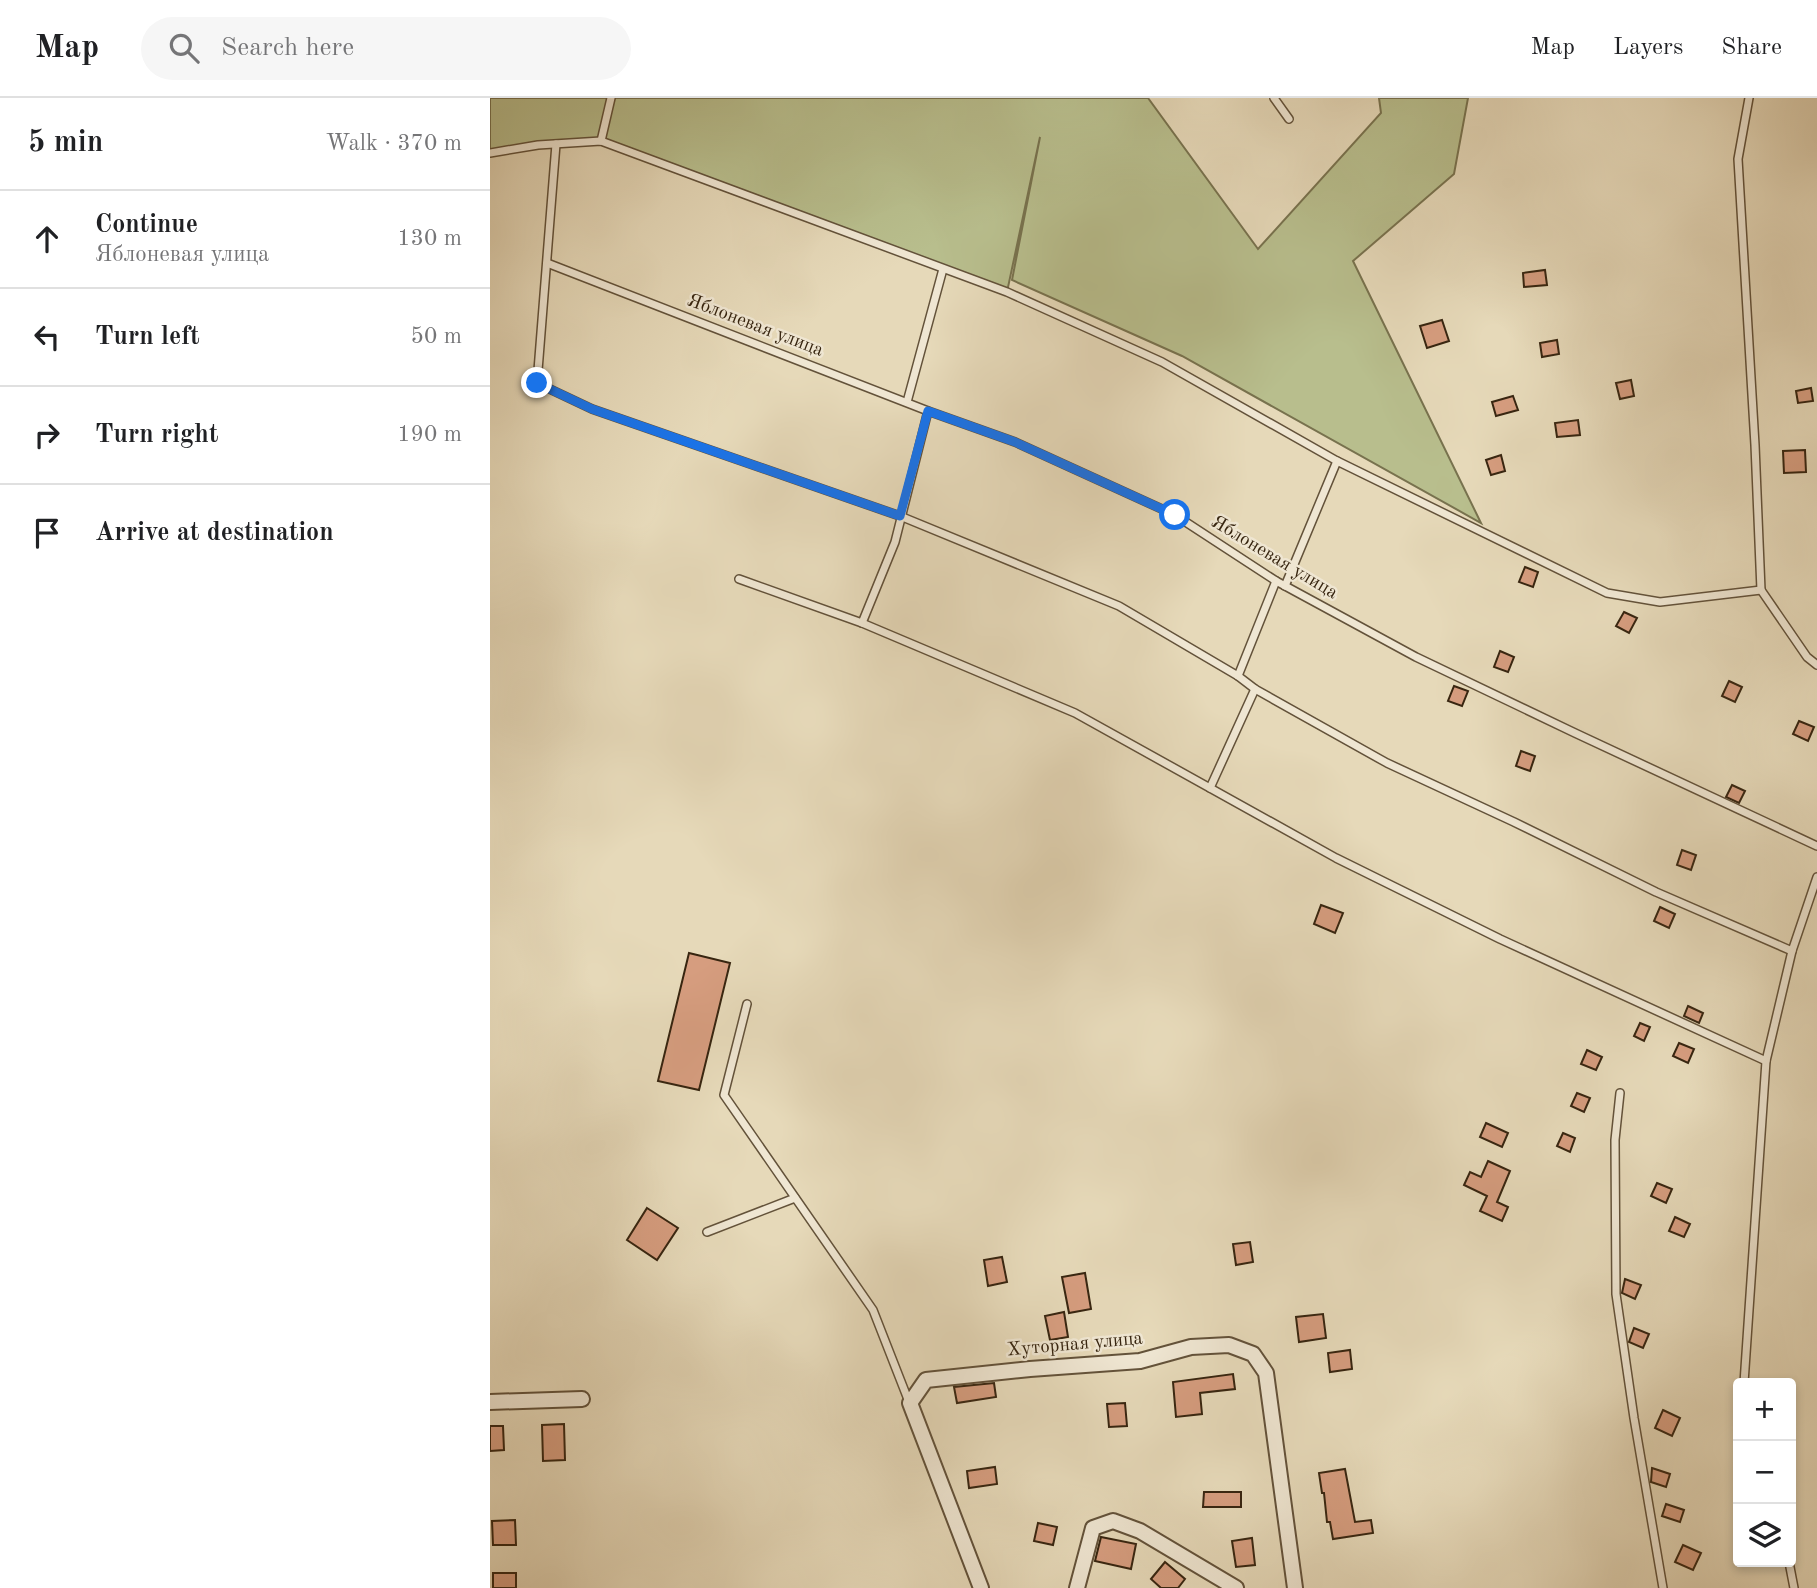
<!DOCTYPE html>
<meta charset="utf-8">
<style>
:root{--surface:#fff;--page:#f6f6f6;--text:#202124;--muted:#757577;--line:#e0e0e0}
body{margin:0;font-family:"Old Standard TT",serif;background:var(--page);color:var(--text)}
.controls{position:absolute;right:21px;bottom:21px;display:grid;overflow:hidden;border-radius:7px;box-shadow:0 4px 10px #0003}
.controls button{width:63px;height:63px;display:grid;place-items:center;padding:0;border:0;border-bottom:2px solid var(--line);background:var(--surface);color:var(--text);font:35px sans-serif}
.stop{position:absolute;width:21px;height:21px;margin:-16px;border:5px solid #1a73e8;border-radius:50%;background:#fff}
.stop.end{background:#1a73e8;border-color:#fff;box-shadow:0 2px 7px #0008}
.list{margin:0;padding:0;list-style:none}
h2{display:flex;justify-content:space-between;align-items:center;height:91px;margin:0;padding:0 28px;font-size:30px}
h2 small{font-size:23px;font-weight:400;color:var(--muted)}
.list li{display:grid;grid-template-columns:46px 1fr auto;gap:21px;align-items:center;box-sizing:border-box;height:98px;padding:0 28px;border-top:2px solid var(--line)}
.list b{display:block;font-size:26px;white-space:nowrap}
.list p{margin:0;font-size:23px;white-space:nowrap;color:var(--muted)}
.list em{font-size:23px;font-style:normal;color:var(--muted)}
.icon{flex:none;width:38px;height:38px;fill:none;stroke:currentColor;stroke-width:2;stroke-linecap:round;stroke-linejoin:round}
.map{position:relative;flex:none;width:1327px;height:1490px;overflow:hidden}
header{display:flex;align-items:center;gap:42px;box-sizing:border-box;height:98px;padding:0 35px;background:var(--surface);border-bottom:2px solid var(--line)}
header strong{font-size:33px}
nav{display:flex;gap:38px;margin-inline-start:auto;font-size:24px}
.search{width:490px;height:63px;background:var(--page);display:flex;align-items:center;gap:18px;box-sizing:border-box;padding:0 24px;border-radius:38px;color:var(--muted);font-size:26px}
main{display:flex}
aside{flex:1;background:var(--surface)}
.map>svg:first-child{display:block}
.green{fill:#b8be8d;stroke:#78724e;stroke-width:2}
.building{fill:#d69d7f;stroke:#372510;stroke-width:2}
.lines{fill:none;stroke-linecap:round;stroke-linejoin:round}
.service-casing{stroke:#63523a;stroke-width:10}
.minor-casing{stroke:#63523a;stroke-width:18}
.service{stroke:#efe6d2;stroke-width:7}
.minor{stroke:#efe6d2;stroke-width:14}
.route{stroke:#1a73e8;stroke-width:9}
.labels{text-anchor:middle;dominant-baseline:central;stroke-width:5;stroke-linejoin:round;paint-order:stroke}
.street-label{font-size:19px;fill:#372510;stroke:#efe6d2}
</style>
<header>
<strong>Map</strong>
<div class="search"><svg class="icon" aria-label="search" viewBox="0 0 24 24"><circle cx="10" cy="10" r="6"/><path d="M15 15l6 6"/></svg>Search here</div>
<nav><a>Map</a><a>Layers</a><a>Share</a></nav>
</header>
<main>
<aside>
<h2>5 min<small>Walk · 370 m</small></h2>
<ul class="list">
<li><svg class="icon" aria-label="ahead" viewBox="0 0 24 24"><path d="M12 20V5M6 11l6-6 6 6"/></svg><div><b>Continue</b><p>Яблоневая улица</p></div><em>130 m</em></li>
<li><svg class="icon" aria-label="left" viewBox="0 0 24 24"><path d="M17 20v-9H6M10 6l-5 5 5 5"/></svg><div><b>Turn left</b></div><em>50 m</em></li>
<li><svg class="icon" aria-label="right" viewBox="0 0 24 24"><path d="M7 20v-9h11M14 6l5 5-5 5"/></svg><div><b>Turn right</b></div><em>190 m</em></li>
<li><svg class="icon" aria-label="arrive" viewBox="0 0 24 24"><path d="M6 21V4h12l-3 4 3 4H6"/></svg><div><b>Arrive at destination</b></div></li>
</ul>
</aside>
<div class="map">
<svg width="1327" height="1490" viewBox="0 0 1327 1490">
<rect width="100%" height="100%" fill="#e6d9b9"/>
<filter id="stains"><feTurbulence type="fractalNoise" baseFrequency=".00286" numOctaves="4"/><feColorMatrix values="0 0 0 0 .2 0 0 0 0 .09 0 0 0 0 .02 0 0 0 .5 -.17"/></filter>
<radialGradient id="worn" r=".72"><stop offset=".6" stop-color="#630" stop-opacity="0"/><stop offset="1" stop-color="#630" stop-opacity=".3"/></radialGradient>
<path class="green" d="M 0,0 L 658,0 L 768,151 L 891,15 L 889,0 L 978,0 L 964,76 L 863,163 L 991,425 L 692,258 L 522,182 L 550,39 L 517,194 L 111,43 L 0,55 Z"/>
<g class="building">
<path d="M 1055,172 L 1057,187 L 1034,189 L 1033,175 Z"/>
<path d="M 952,222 L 959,243 L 937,250 L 930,228 Z"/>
<path d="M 1067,242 L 1069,256 L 1052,259 L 1050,245 Z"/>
<path d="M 1141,282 L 1144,298 L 1130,301 L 1126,285 Z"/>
<path d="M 1321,290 L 1323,303 L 1308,305 L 1306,293 Z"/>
<path d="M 1023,298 L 1028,312 L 1006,318 L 1002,304 Z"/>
<path d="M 1088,322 L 1090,337 L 1067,339 L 1065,325 Z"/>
<path d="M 1315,352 L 1316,374 L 1294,375 L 1293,353 Z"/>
<path d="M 1011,357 L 1015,373 L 1001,377 L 996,362 Z"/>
<path d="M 1035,469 L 1048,474 L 1043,489 L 1029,484 Z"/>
<path d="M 1134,514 L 1147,520 L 1139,535 L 1126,528 Z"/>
<path d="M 1010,553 L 1024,559 L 1018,574 L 1004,569 Z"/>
<path d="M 1239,583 L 1252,589 L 1245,604 L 1232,598 Z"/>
<path d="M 964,588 L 978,593 L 972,608 L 958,603 Z"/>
<path d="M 1309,623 L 1324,629 L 1318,643 L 1303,636 Z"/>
<path d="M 1031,653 L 1045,658 L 1040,673 L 1026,668 Z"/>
<path d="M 1242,687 L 1255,693 L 1249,705 L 1236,699 Z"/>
<path d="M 1192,752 L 1206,757 L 1201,772 L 1187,767 Z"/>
<path d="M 831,807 L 853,815 L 845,835 L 824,826 Z"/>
<path d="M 1170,809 L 1185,816 L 1179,830 L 1164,823 Z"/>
<path d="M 199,855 L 240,865 L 209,992 L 168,983 Z"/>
<path d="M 1198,908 L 1213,915 L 1209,925 L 1194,918 Z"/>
<path d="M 1150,925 L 1160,929 L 1154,943 L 1144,938 Z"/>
<path d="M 1189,945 L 1204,951 L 1198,965 L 1183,958 Z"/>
<path d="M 1097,952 L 1112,959 L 1106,972 L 1091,966 Z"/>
<path d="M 1087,995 L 1100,1000 L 1094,1014 L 1081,1008 Z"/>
<path d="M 996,1025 L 1018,1035 L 1012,1049 L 990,1039 Z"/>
<path d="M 1073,1035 L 1085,1040 L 1080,1054 L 1067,1048 Z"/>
<path d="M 998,1063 L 1020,1073 L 1007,1104 L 1018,1109 L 1012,1123 L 990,1113 L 997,1098 L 974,1087 L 980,1074 L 991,1079 Z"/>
<path d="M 1167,1085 L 1182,1091 L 1176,1105 L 1161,1098 Z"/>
<path d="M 157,1110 L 188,1130 L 167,1162 L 137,1142 Z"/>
<path d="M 1185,1119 L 1200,1126 L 1194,1139 L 1179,1133 Z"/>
<path d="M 760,1144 L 763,1164 L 746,1167 L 743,1146 Z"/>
<path d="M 512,1159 L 517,1184 L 498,1188 L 494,1162 Z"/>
<path d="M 595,1175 L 601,1211 L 579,1215 L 572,1179 Z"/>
<path d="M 1135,1181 L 1151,1187 L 1145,1201 L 1132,1195 Z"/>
<path d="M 574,1214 L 578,1239 L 560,1242 L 555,1218 Z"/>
<path d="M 833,1216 L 836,1240 L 809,1244 L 806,1219 Z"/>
<path d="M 1144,1230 L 1159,1236 L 1153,1250 L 1139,1244 Z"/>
<path d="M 860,1252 L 862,1271 L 840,1274 L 838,1255 Z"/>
<path d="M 743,1276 L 745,1291 L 710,1295 L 712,1316 L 686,1319 L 683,1284 Z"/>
<path d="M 504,1285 L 506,1299 L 467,1305 L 464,1289 Z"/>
<path d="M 635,1305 L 637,1328 L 619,1329 L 617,1306 Z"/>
<path d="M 1173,1312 L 1190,1320 L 1182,1338 L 1165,1330 Z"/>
<path d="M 74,1326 L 75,1362 L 53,1363 L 52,1327 Z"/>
<path d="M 0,1328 L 13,1328 L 14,1352 L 0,1353 Z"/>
<path d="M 505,1369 L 507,1386 L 479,1390 L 477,1373 Z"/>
<path d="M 1162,1370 L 1180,1376 L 1176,1389 L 1161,1384 Z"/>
<path d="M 855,1371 L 865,1424 L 881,1422 L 883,1435 L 843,1441 L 840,1424 L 837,1424 L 834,1395 L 832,1395 L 829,1375 Z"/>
<path d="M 714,1394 L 751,1394 L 751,1409 L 713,1409 Z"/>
<path d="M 1176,1406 L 1194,1412 L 1190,1424 L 1172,1418 Z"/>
<path d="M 25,1422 L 26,1447 L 3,1447 L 2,1423 Z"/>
<path d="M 548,1425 L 567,1429 L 563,1447 L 544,1443 Z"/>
<path d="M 611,1439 L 646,1446 L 641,1471 L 605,1463 Z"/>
<path d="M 762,1440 L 765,1467 L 746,1469 L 742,1443 Z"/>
<path d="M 1193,1447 L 1211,1455 L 1203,1472 L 1185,1464 Z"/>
<path d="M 675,1464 L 695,1481 L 688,1490 L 671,1490 L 661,1481 Z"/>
<rect x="3" y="1475" width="23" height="15"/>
</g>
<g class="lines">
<defs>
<g id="service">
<path d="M 784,0 L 799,21"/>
<path d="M 1259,0 L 1248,61 L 1265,347 L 1271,492"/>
<path d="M 111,43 L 121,0"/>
<path d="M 66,46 L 47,285 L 102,311 L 410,418 L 629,508 L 748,578 L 765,591 L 897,665 L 1024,724 L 1166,794 L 1302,853"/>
<path d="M 0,55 L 48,47 L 111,43 L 517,194 L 672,264 L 847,363 L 1117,495 L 1170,504 L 1271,492 L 1317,559 L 1327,567"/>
<path d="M 57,165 L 438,313 L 525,344 L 685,417 L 786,483 L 926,559 L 1085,635 L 1327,748"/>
<path d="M 417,304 L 453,171"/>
<path d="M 249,481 L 372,525 L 585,615 L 846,760 L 1010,841 L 1276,963"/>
<path d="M 795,488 L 847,363"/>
<path d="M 372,525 L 405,444 L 438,313"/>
<path d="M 748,578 L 786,483"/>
<path d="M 720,690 L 765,591"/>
<path d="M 257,906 L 234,997 L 383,1212 L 419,1304"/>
<path d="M 1130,995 L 1125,1042 L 1126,1196 L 1144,1320 L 1173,1490"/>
<path d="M 217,1134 L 305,1100"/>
<path d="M 1254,1285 L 1276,963 L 1302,853 L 1327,779"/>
<path d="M 1299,1464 L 1304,1490"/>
</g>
<g id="minor">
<path d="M 0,1304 L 92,1301"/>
<path d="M 491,1490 L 420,1305 L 436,1282 L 540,1271 L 650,1263 L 701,1249 L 739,1247 L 763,1256 L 776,1275 L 805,1490"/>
<path d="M 587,1490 L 603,1430 L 623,1423 L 650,1433 L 746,1490"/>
</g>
</defs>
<use href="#service" class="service-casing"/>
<use href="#minor" class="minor-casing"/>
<use href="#service" class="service"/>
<use href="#minor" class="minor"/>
</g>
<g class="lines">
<path class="route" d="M 47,285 L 102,311 L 410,418 L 438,313 L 525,344 L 685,417"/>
</g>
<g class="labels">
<g class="street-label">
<text transform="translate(265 228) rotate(21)">Яблоневая улица</text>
<text transform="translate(784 460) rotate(31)">Яблоневая улица</text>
<text transform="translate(585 1247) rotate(-5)">Хуторная улица</text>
</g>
</g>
<rect width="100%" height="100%" filter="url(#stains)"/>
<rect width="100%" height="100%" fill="url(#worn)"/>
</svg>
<div class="controls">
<button>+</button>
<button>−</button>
<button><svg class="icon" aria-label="layers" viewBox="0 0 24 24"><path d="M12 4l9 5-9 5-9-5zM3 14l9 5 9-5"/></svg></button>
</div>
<div class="stop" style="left:685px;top:417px"></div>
<div class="stop end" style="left:47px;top:285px"></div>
</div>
</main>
